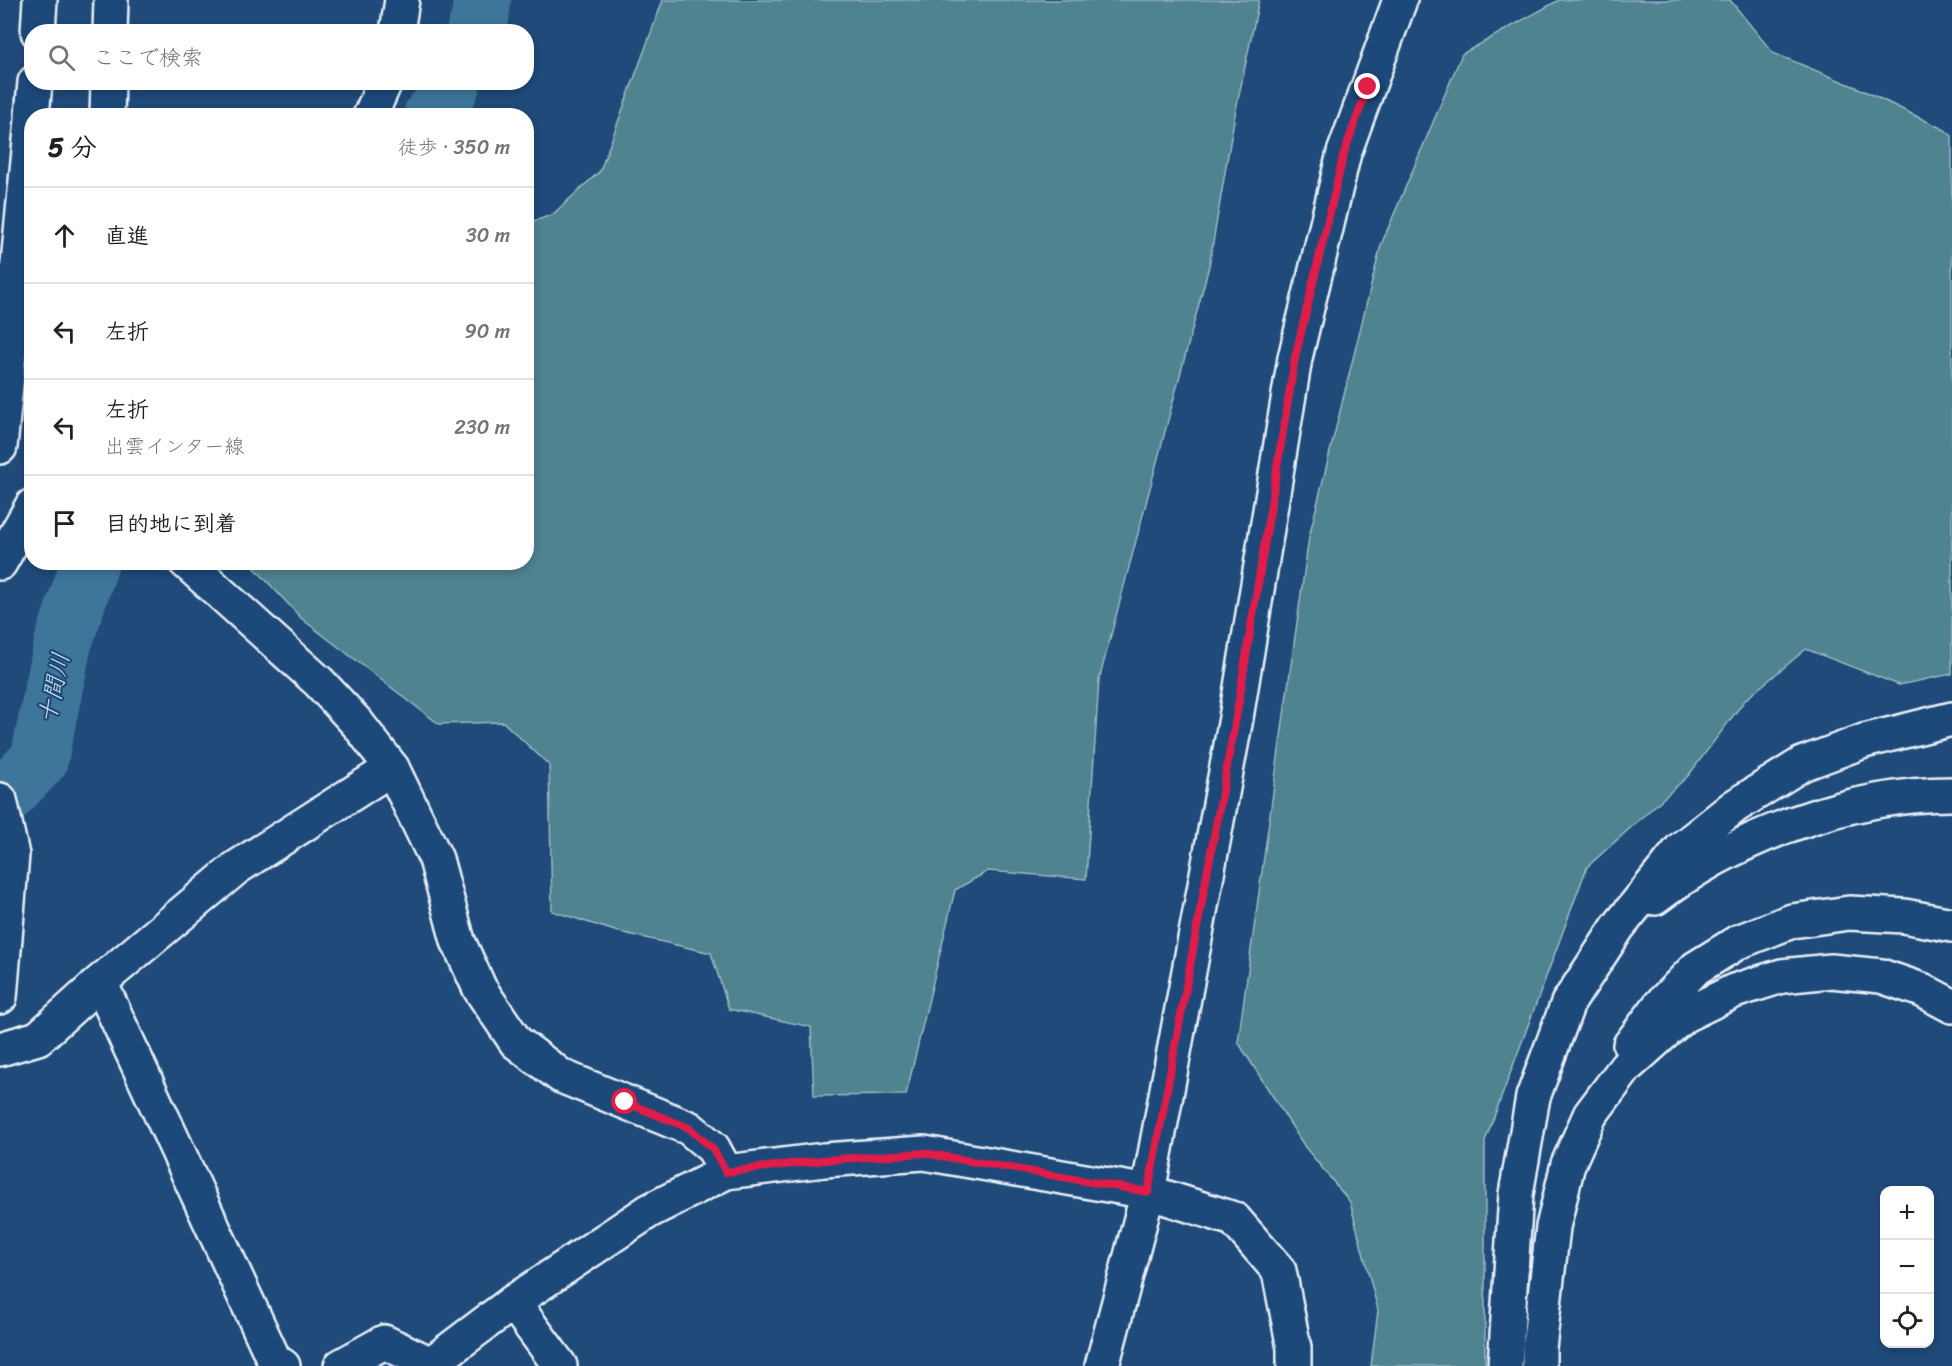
<!DOCTYPE html>
<html lang="ja">
<meta charset="utf-8">
<style>
:root{--surface:#fff;--page:#f6f6f6;--text:#202124;--muted:#757577;--line:#e0e0e0}
body{margin:0;font-family:Sriracha,"Klee One",sans-serif;background:var(--page);color:var(--text)}
.controls{position:absolute;right:18px;bottom:18px;display:grid;overflow:hidden;border-radius:12px;box-shadow:0 3px 9px #0003}
.controls button{width:54px;height:54px;display:grid;place-items:center;padding:0;border:0;border-bottom:2px solid var(--line);background:var(--surface);color:var(--text);font:30px sans-serif}
.stop{position:absolute;width:18px;height:18px;margin:-14px;border:4px solid #e11d48;border-radius:50%;background:#fff}
.stop.end{background:#e11d48;border-color:#fff;box-shadow:0 2px 6px #0008}
.list{margin:0;padding:0;list-style:none}
h2{display:flex;justify-content:space-between;align-items:center;height:78px;margin:0;padding:0 24px;font-size:26px}
h2 small{font-size:20px;font-weight:400;color:var(--muted)}
.list li{display:grid;grid-template-columns:39px 1fr auto;gap:18px;align-items:center;box-sizing:border-box;height:96px;padding:0 24px;border-top:2px solid var(--line)}
.list b{display:block;font-size:22px;white-space:nowrap}
.list p{margin:0;font-size:20px;white-space:nowrap;color:var(--muted)}
.list em{font-size:20px;font-style:normal;color:var(--muted)}
.icon{flex:none;width:33px;height:33px;fill:none;stroke:currentColor;stroke-width:2;stroke-linecap:round;stroke-linejoin:round}
.map{position:relative;flex:none;width:1952px;height:1366px;overflow:hidden}
.search{position:absolute;background:var(--surface);box-shadow:0 3px 9px #0003;left:24px;top:24px;width:510px;height:66px;display:flex;align-items:center;gap:15px;box-sizing:border-box;padding:0 21px;border-radius:24px;color:var(--muted);font-size:22px}
.panel{position:absolute;background:var(--surface);box-shadow:0 3px 9px #0003;left:24px;top:108px;width:510px;height:462px;border-radius:24px}
.map>svg:first-child{display:block}
.green{fill:#50838f;stroke:#9cbac4;stroke-width:1.5}
.lines{fill:none;stroke-linecap:round;stroke-linejoin:round}
.river{stroke:#3e769a;stroke-width:58}
.minor-casing{stroke:#e8f1f8;stroke-width:38}
.tertiary-casing{stroke:#e8f1f8;stroke-width:38}
.secondary-casing{stroke:#e8f1f8;stroke-width:38}
.motorway-casing{stroke:#e8f1f8;stroke-width:38}
.minor{stroke:#1f4a7a;stroke-width:33}
.tertiary{stroke:#1f4a7a;stroke-width:33}
.secondary{stroke:#1f4a7a;stroke-width:33}
.motorway{stroke:#1f4a7a;stroke-width:33}
.route{stroke:#e11d48;stroke-width:8}
.labels{text-anchor:middle;dominant-baseline:central;stroke-width:4.5;stroke-linejoin:round;paint-order:stroke}
.water-label{font-size:24px;font-style:italic;fill:#cedfea;stroke:#1f4a7a}
</style>
<div class="map">
<svg width="1952" height="1366" viewBox="0 0 1952 1366">
<rect width="100%" height="100%" fill="#1f4a7a"/>
<filter id="ink" filterUnits="userSpaceOnUse"><feTurbulence type="fractalNoise" baseFrequency=".0167" numOctaves="2"/><feDisplacementMap in="SourceGraphic" scale="12" xChannelSelector="R" yChannelSelector="G"/><feConvolveMatrix kernelMatrix="1 2 1 2 8 2 1 2 1" color-interpolation-filters="sRGB"/></filter>
<g filter="url(#ink)">
<g class="green">
<path d="M 663,0 L 1259,0 L 1235,114 L 1209,266 L 1099,680 L 1086,879 L 988,871 L 955,890 L 906,1095 L 814,1096 L 811,1027 L 729,1009 L 711,953 L 615,931 L 552,911 L 549,765 L 503,722 L 439,724 L 302,619 L 250,563 L 526,562 L 527,223 L 552,215 L 600,171 Z"/>
<path d="M 1559,0 L 1730,0 L 1773,53 L 1858,88 L 1945,130 L 1952,136 L 1952,674 L 1899,685 L 1806,649 L 1745,700 L 1688,776 L 1587,867 L 1485,1141 L 1485,1366 L 1371,1366 L 1378,1310 L 1350,1202 L 1305,1147 L 1238,1042 L 1309,537 L 1381,245 L 1462,54 Z"/>
</g>
<g class="lines">
<g class="river">
<path d="M 475,32 L 480,19 L 482,0"/>
<path d="M 432,116 L 441,107 L 452,82"/>
<path d="M 0,801 L 39,760 L 63,643 L 90,562"/>
</g>
<defs>
<g id="minor">
<path d="M 38,32 L 40,0"/>
<path d="M 110,32 L 111,0"/>
<path d="M 397,32 L 402,0"/>
<path d="M 32,116 L 35,82"/>
<path d="M 107,116 L 108,82"/>
<path d="M 370,116 L 385,82"/>
<path d="M 0,447 L 32,120"/>
<path d="M 186,562 L 319,682 L 358,724 L 392,768 L 436,859 L 458,941 L 480,989 L 516,1042 L 561,1076 L 689,1128 L 713,1148 L 726,1172"/>
<path d="M 0,563 L 32,506"/>
<path d="M 0,800 L 12,855 L 0,997"/>
<path d="M 100,982 L 274,1360 L 283,1366"/>
<path d="M 0,1049 L 38,1038 L 100,982 L 236,868 L 392,768"/>
<path d="M 513,1302 L 560,1366"/>
<path d="M 341,1366 L 384,1342 L 431,1364"/>
</g>
<path id="tertiary" d="M 428,1366 L 513,1302 L 649,1211 L 726,1172 L 824,1160 L 924,1153 L 1148,1192 L 1234,1219 L 1279,1271 L 1294,1348 L 1294,1366"/>
<path id="secondary" d="M 1102,1366 L 1148,1192 L 1236,718 L 1295,358 L 1344,153 L 1400,0"/>
<g id="motorway">
<path d="M 1655,898 C 1735,836 1851,794 1952,794"/>
<path d="M 1630,1045 L 1660,1005 L 1696,968 L 1738,942 L 1792,921 L 1849,913 L 1904,916 L 1952,925"/>
<path d="M 1505,1366 L 1516,1194 L 1533,1097 L 1568,1003 L 1618,927 L 1681,849 L 1735,806 L 1802,764 L 1864,741 L 1952,719"/>
<path d="M 1539,1366 L 1539,1348 L 1553,1227 L 1568,1164 L 1590,1115 L 1626,1067 L 1683,1016 L 1734,991 L 1782,976 L 1831,971 L 1881,976 L 1922,990 L 1952,1006"/>
</g>
</defs>
<use href="#minor" class="minor-casing"/>
<use href="#tertiary" class="tertiary-casing"/>
<use href="#secondary" class="secondary-casing"/>
<use href="#motorway" class="motorway-casing"/>
<use href="#minor" class="minor"/>
<use href="#tertiary" class="tertiary"/>
<use href="#secondary" class="secondary"/>
<use href="#motorway" class="motorway"/>
</g>
</g>
<g class="lines" filter="url(#ink)">
<path class="route" d="M 625,1102 L 689,1128 L 713,1149 L 726,1172 L 824,1160 L 924,1153 L 1148,1192 L 1236,718 L 1295,358 L 1344,153 L 1368,87"/>
</g>
<g class="labels">
<g class="water-label">
<text transform="translate(54 688) rotate(-78)">十間川</text>
</g>
</g>
</svg>
<div class="controls">
<button>+</button>
<button>−</button>
<button><svg class="icon" aria-label="locate" viewBox="0 0 24 24"><circle cx="12" cy="12" r="6"/><path d="M12 2v4M12 18v4M2 12h4M18 12h4"/></svg></button>
</div>
<div class="stop" style="left:625px;top:1102px"></div>
<div class="stop end" style="left:1368px;top:87px"></div>
<div class="search"><svg class="icon" aria-label="search" viewBox="0 0 24 24"><circle cx="10" cy="10" r="6"/><path d="M15 15l6 6"/></svg>ここで検索</div>
<section class="panel">
<h2>5 分<small>徒歩 · 350 m</small></h2>
<ul class="list">
<li><svg class="icon" aria-label="ahead" viewBox="0 0 24 24"><path d="M12 20V5M6 11l6-6 6 6"/></svg><div><b>直進</b></div><em>30 m</em></li>
<li><svg class="icon" aria-label="left" viewBox="0 0 24 24"><path d="M17 20v-9H6M10 6l-5 5 5 5"/></svg><div><b>左折</b></div><em>90 m</em></li>
<li><svg class="icon" aria-label="left" viewBox="0 0 24 24"><path d="M17 20v-9H6M10 6l-5 5 5 5"/></svg><div><b>左折</b><p>出雲インター線</p></div><em>230 m</em></li>
<li><svg class="icon" aria-label="arrive" viewBox="0 0 24 24"><path d="M6 21V4h12l-3 4 3 4H6"/></svg><div><b>目的地に到着</b></div></li>
</ul>
</section>
</div>
